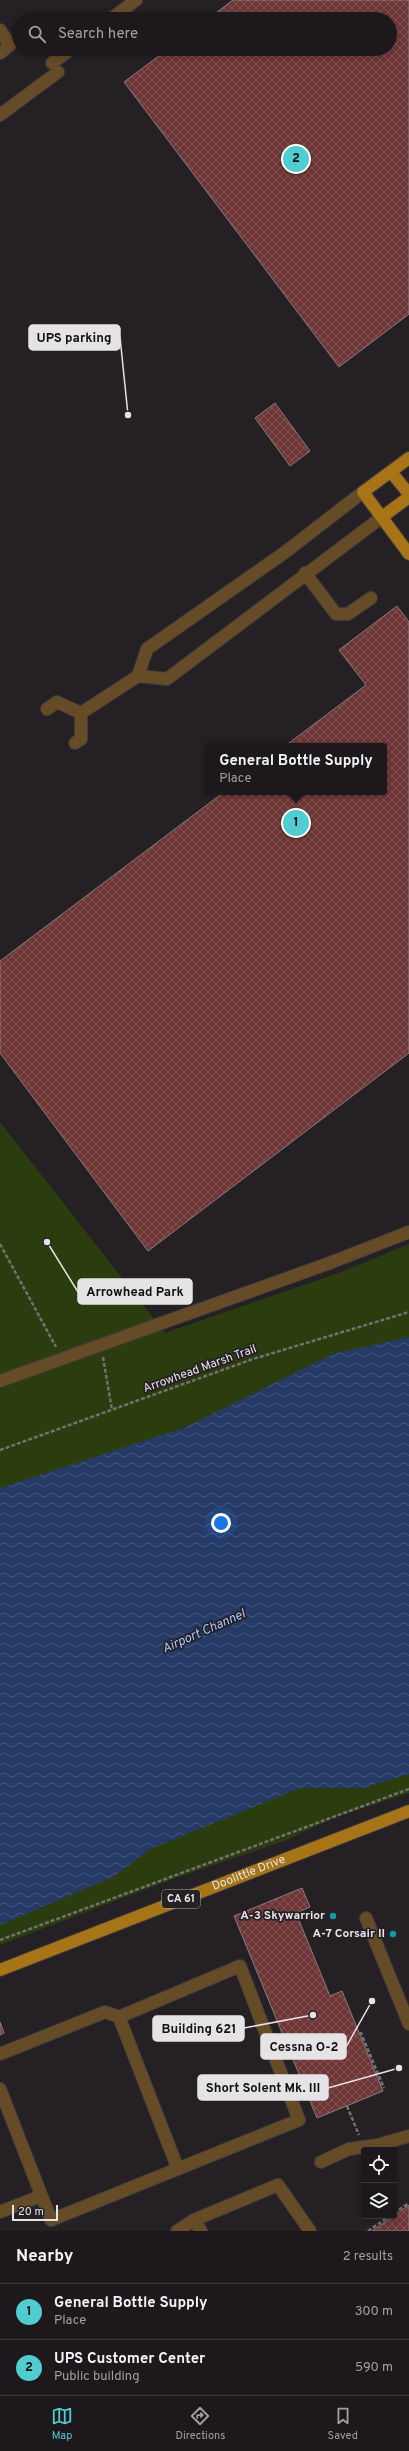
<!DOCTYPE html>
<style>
:root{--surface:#1c181b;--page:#292528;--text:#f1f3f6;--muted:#a0a0a3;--line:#3a373a;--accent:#51ccd1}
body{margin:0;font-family:Overpass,sans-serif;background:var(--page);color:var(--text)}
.controls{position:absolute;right:12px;bottom:12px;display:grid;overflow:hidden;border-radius:4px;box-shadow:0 2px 6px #0003}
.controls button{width:36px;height:36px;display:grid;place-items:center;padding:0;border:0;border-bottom:1px solid var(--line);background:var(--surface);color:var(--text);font:20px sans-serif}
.scale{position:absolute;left:12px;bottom:10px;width:46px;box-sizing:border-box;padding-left:4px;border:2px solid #e6e3e6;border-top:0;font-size:11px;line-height:14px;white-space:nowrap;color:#e6e3e6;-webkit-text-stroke:3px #252024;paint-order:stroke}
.you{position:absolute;left:221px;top:1523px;width:14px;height:14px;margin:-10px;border:3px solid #fff;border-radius:50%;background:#1a73e8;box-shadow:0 0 0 6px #1a73e833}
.badge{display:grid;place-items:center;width:26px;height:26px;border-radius:50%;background:var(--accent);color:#111;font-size:13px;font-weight:700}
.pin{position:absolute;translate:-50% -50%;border:2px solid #fff;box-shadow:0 1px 4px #0006}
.popup{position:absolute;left:205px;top:743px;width:182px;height:52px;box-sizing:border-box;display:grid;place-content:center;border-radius:4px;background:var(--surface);filter:drop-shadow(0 1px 3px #0005);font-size:13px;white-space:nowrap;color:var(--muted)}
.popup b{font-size:15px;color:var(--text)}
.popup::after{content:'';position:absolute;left:50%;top:100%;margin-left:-8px;border:8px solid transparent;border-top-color:var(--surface)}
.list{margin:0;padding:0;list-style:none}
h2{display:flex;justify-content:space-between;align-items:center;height:52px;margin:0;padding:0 16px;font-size:17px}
h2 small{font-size:13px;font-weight:400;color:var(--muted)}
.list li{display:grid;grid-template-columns:26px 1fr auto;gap:12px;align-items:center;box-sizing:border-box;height:56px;padding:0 16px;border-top:1px solid var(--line)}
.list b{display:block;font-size:15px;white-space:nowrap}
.list p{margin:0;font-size:13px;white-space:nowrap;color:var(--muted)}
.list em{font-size:13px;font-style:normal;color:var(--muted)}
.icon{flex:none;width:22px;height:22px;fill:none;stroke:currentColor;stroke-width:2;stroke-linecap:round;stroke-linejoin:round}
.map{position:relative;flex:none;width:409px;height:2231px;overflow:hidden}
.search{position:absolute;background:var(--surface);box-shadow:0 2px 6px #0003;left:12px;right:12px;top:12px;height:44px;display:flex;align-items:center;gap:10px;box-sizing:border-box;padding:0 14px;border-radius:22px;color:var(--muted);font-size:15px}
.sheet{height:164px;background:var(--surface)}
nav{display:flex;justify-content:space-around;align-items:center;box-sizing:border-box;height:56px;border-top:1px solid var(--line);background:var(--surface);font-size:11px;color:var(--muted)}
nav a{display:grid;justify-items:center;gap:2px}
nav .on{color:var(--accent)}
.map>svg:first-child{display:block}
.park{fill:#2b3d0e}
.water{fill:url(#water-waves)}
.building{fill:url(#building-cross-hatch);stroke:#857d7d}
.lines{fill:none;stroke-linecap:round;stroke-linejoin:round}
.minor-casing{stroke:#403b3f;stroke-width:14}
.major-casing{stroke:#403b3f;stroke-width:14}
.path{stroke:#747073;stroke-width:2.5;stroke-dasharray:4 2;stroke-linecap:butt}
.minor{stroke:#654c27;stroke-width:12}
.major{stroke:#a77417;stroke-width:12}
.culture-dot{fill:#0f9aa8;stroke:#252024;stroke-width:1.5}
.labels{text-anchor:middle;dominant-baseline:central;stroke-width:3.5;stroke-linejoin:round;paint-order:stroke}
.shield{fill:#252024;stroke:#aca8ac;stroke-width:1}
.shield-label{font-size:11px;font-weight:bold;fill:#e6e3e6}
.street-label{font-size:12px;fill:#e6e3e6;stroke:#252024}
.poi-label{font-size:12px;font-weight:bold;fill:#e6e3e6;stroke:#252024;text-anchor:end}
.water-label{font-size:13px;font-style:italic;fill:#a7c6ff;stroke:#252024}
.leader{fill:none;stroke:#e6e3e6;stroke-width:1.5}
.callout-dot{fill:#e6e3e6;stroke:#252024;stroke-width:1.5}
.callout{fill:#e6e3e6;stroke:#e6e3e6;stroke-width:1.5}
.callout-label{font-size:13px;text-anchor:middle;font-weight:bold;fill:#111}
</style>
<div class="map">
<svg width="409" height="2231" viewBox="0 0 409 2231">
<defs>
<pattern id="water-waves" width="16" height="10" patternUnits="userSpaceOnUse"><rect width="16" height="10" fill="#253a65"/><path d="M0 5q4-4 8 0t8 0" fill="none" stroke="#45567b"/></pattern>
<pattern id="building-cross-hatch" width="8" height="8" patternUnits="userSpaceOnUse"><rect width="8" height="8" fill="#6e3636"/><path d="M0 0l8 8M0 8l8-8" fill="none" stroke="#835353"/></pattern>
</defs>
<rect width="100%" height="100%" fill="#252024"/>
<path class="park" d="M 0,1122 L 165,1333 L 341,1272 L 409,1244 L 409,1793 L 336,1817 L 284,1841 L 170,1880 L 0,1945 Z"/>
<path class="water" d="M 409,1337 L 409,1774 L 364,1788 L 300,1788 L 150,1849 L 113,1877 L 0,1925 L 0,1488 L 184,1428 L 333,1354 Z"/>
<g class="building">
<path d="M 233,0 L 409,0 L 409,314 L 339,367 L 124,82 L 168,49 L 390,49 L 390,19 L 208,19 Z"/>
<path d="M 275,403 L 310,451 L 290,466 L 255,418 Z"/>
<path d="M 397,606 L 409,622 L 409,1053 L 148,1251 L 0,1053 L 0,961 L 224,792 L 384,792 L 384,746 L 285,746 L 366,685 L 339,650 Z"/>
<path d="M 302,1888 L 310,1907 L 296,1913 L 330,1996 L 342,1991 L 383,2091 L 317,2118 L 234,1916 Z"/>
<path d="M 0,2022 L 4,2033 L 0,2035 Z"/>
<path d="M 409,2205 L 409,2231 L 372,2231 L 394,2216 Z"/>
</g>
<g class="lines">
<defs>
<g id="minor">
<path d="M 111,19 L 136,0"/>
<path d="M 0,30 L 10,45 L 0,53"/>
<path d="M 52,63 L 71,49"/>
<path d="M 0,115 L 58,72"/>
<path d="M 363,492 L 284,553 L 147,649 L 138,676 L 167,679 L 382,517"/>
<path d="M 305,573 L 336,614 L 348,614 L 371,598"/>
<path d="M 47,709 L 57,702 L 81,713 L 81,739 L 75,743"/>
<path d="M 81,713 L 138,676"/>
<path d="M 0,1381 L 327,1264 L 409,1232"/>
<path d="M 366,1918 L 409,2024"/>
<path d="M 119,2017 L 178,2169"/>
<path d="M 0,2054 L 105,2012 L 119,2017 L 240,1966 L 299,2120 L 51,2220 L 0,2089"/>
<path d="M 321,2162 L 349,2149 L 378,2145 L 409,2136"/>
<path d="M 0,2212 L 41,2196"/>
<path d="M 194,2220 L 201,2231"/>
<path d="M 177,2231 L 194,2220 L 278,2185 L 310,2231"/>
</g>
<g id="major">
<path d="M 409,458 L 363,492 L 409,554"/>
<path d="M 391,472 L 409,494"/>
<path d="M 382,517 L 409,497"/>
<path id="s1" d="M 0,1970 L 409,1811"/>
</g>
</defs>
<use href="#minor" class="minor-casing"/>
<use href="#major" class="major-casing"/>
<g class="path">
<path d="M 0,1244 L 56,1347"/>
<path d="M 103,1357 L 112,1410"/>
<path d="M 0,1450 L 253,1359 L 409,1312"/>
<path d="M 0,1940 L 409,1789"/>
<path d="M 360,2034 L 361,2033 L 384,2088"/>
<path d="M 347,2106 L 359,2135"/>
<path d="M 394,2213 L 409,2203"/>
<path d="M 368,2231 L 390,2216"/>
</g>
<use href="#minor" class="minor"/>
<use href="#major" class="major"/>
</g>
<g class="culture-dot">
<circle cx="333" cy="1916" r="4"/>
<circle cx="393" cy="1934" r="4"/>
</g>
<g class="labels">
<rect class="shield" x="162" y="1890" width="38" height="18" rx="3"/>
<g class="shield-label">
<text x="181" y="1899">CA 61</text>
</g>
<g class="street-label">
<text transform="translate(200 1369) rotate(-20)">Arrowhead Marsh Trail</text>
<text stroke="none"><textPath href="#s1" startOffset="267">Doolittle Drive</textPath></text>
</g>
<g class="poi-label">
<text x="325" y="1916">A-3 Skywarrior</text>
<text x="385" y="1934">A-7 Corsair II</text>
</g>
<g class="water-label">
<text transform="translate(204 1632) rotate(-24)">Airport Channel</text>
</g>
</g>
<path class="leader" d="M128 415L120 337M47 1242L78 1292M313 2015L244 2028M372 2001L346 2047M399 2068L328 2088"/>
<g class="callout-dot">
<circle cx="128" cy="415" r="4"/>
<circle cx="47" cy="1242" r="4"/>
<circle cx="313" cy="2015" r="4"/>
<circle cx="372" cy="2001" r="4"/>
<circle cx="399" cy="2068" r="4"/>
</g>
<g class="callout">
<rect x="29" y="325" width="91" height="25" rx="4"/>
<rect x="78" y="1279" width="114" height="25" rx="4"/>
<rect x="153" y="2016" width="91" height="25" rx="4"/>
<rect x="261" y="2034" width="85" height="25" rx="4"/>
<rect x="198" y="2075" width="130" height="25" rx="4"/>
</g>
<g class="callout-label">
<text x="74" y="342">UPS parking</text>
<text x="135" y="1296">Arrowhead Park</text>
<text x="199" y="2033">Building 621</text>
<text x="304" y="2051">Cessna O-2</text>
<text x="263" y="2092">Short Solent Mk. III</text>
</g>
</svg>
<div class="controls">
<button><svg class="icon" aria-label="locate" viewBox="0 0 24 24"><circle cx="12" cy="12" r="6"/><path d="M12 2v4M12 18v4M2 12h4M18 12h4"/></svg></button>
<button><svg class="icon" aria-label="layers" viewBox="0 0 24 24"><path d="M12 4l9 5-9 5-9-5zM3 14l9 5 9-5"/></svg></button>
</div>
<div class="scale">20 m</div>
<div class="you"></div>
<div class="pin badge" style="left:296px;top:823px">1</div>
<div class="popup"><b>General Bottle Supply</b>Place</div>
<div class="pin badge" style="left:296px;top:159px">2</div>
<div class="search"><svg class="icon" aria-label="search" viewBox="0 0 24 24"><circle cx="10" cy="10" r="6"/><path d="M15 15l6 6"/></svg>Search here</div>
</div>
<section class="sheet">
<h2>Nearby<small>2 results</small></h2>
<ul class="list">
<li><span class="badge">1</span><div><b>General Bottle Supply</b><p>Place</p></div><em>300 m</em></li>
<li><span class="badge">2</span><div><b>UPS Customer Center</b><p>Public building</p></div><em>590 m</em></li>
</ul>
</section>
<nav>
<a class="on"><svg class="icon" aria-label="map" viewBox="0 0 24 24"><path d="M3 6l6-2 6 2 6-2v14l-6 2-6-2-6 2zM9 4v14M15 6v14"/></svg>Map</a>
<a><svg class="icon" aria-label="directions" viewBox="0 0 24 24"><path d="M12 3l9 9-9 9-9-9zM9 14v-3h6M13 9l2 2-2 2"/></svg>Directions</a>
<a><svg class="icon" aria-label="saved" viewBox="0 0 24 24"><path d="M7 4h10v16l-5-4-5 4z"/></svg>Saved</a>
</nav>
